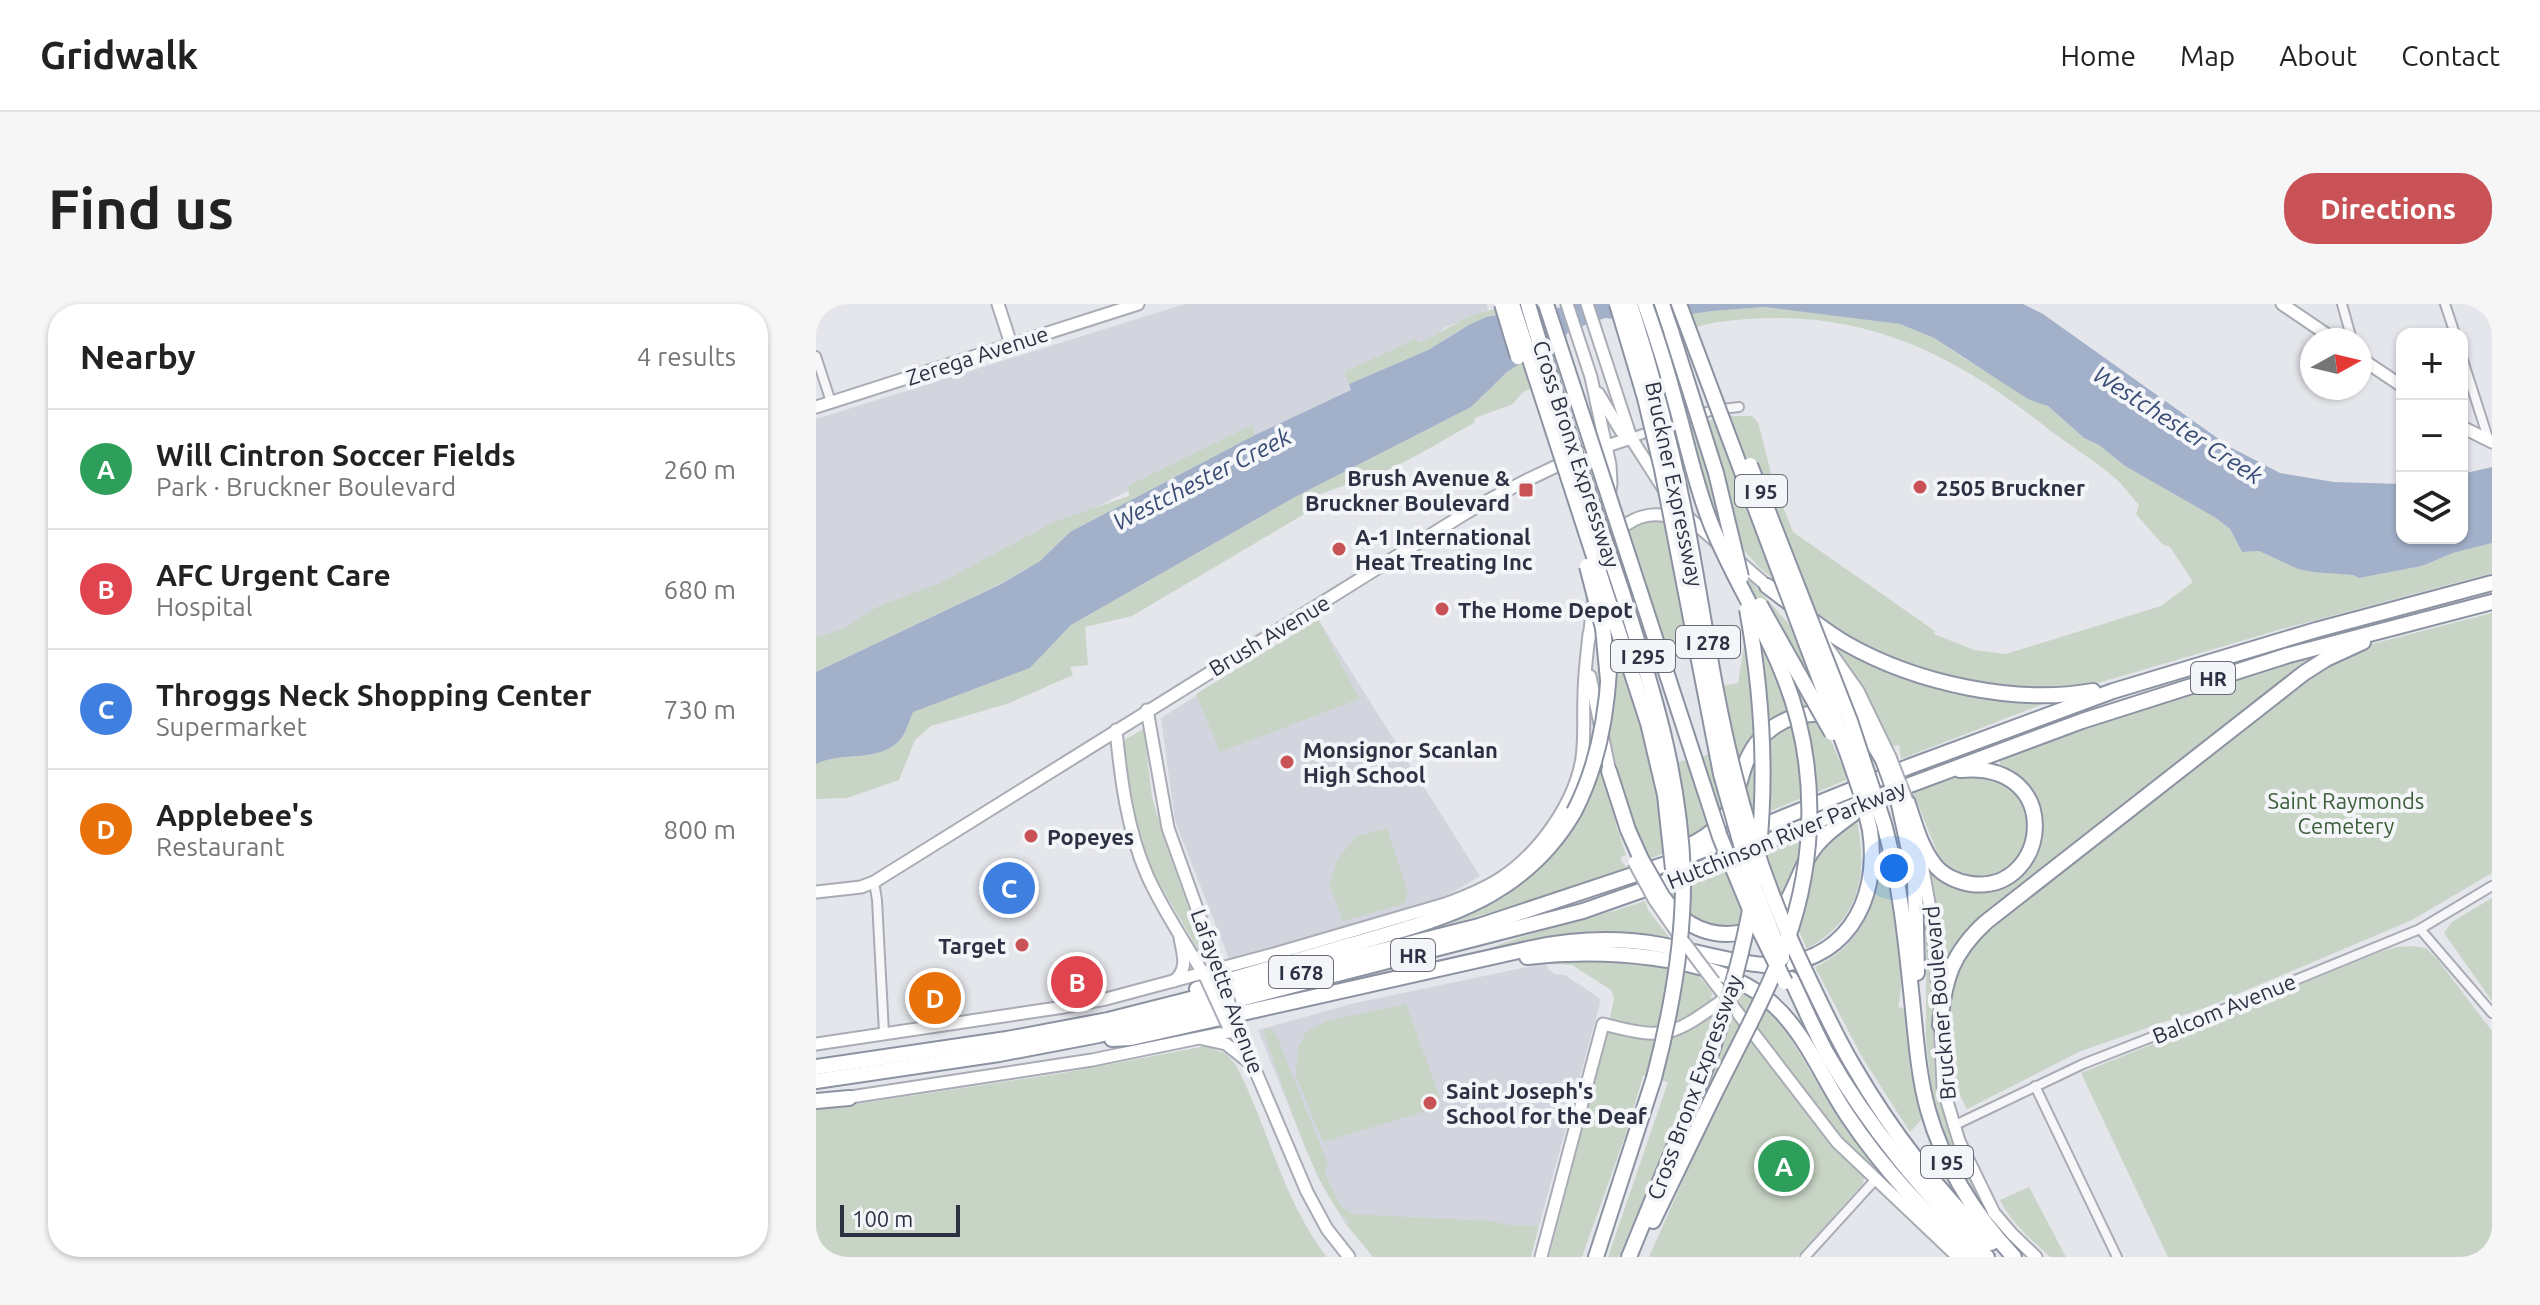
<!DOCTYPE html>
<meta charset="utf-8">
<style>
:root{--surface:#fff;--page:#f6f6f6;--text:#222;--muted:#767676;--line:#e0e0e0;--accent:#c85255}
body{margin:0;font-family:Ubuntu,sans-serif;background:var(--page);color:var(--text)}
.controls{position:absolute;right:24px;top:24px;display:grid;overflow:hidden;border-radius:16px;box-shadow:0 2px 6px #0004}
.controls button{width:72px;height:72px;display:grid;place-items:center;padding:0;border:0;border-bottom:2px solid var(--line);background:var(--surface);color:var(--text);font:40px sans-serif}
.compass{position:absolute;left:1484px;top:24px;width:72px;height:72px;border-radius:50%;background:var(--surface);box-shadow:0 2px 6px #0004;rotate:82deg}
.scale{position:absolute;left:24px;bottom:20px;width:120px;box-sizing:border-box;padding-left:8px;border:4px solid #2c3243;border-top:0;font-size:22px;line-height:28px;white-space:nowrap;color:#2c3243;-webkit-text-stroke:6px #f4f5f8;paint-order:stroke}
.you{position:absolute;left:1078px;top:564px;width:28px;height:28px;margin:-20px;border:6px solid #fff;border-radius:50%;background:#1a73e8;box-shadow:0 0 0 12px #1a73e833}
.badge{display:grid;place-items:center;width:52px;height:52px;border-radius:50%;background:var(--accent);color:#fff;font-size:26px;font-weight:700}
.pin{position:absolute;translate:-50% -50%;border:4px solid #fff;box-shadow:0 2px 8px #0006}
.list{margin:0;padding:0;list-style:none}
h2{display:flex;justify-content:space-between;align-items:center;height:104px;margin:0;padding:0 32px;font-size:34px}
h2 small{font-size:26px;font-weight:400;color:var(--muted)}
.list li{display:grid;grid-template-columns:52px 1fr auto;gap:24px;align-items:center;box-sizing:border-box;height:120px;padding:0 32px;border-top:2px solid var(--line)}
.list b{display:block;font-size:30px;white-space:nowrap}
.list p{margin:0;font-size:26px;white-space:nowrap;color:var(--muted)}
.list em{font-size:26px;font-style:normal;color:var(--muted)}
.icon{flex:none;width:44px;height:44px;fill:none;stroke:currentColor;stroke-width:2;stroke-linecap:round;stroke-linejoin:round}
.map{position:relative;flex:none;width:1676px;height:953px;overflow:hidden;border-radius:32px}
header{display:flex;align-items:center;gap:48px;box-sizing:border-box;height:112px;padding:0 40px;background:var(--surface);border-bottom:2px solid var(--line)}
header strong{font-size:38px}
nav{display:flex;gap:44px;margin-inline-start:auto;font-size:28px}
.intro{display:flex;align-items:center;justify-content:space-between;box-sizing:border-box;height:192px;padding:0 48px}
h1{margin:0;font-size:56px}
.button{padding:20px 36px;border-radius:32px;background:var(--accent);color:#fff;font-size:28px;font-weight:700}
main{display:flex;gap:48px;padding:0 48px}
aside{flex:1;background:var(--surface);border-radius:32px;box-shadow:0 2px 6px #0004}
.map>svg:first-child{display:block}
.built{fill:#d2d5dd}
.green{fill:#c8d5c6}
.water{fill:#a2b0c9}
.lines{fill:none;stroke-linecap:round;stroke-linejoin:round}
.street-casing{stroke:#a9acb5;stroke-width:12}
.secondary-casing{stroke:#a9acb5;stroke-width:15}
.highway-casing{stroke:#8c92a1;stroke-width:18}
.street{stroke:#f7f7f9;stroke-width:8}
.secondary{stroke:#fff;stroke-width:11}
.highway{stroke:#fff;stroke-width:14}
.secondary-bridge-casing{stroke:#a9acb5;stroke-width:15;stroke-linecap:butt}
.highway-bridge-casing{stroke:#8c92a1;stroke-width:18;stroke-linecap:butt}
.secondary-bridge{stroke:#fff;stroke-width:11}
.highway-bridge{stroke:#fff;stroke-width:14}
.poi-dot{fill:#c85255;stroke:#f4f5f8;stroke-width:3}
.labels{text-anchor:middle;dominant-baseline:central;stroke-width:8;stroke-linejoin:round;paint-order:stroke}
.shield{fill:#f4f5f8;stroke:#686c79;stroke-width:2}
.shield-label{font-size:20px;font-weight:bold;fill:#2c3243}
.street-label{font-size:22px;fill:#2c3243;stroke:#f4f5f8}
.poi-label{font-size:22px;font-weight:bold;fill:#2c3243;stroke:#f4f5f8;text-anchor:start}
.park-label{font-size:22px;fill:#3d5e3a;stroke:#f4f5f8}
.water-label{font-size:24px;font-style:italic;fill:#384c75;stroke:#f4f5f8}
</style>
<header>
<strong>Gridwalk</strong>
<nav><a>Home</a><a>Map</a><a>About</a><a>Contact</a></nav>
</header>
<div class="intro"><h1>Find us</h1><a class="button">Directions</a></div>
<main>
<aside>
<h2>Nearby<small>4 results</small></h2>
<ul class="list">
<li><span class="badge" style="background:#2e9e5b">A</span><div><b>Will Cintron Soccer Fields</b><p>Park · Bruckner Boulevard</p></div><em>260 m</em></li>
<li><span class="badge" style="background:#e0444e">B</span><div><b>AFC Urgent Care</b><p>Hospital</p></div><em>680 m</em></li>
<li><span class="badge" style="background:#3f7fe0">C</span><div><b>Throggs Neck Shopping Center</b><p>Supermarket</p></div><em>730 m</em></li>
<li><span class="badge" style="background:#e8710a">D</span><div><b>Applebee's</b><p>Restaurant</p></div><em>800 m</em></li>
</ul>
</aside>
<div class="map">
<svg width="1676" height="953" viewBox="0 0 1676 953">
<rect width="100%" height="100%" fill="#e4e6eb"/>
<g class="built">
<path d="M 369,0 L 671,0 L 672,6 L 628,24 L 622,31 L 602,40 L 601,36 L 530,67 L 529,70 L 536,86 L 439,131 L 436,121 L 0,352 L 0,115 Z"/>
<path d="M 502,315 L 664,572 L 625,595 L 413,655 L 359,517 L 345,414 Z"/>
<path d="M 721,661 L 731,661 L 732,665 L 739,670 L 749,671 L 783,694 L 784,699 L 723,922 L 529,919 L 501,872 L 442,726 L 539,699 Z"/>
<path d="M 276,665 L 279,687 L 247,692 L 244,670 Z"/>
</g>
<g class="green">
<path d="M 949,3 L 1084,20 L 1118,34 L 1149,55 L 1232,102 L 1268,134 L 1283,141 L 1309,162 L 1400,214 L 1414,225 L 1426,248 L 1443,247 L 1482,265 L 1537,271 L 1543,274 L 1606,262 L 1637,249 L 1676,239 L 1676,269 L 1466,325 L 1282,379 L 1214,386 L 1173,381 L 1120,371 L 1089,361 L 1017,327 L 942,262 L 870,182 L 848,130 L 909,112 L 936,112 L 942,118 L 957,177 L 977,228 L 1119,327 L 1118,330 L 1158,346 L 1190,350 L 1345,302 L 1377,278 L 1354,243 L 1346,240 L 1320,210 L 1323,201 C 1314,191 1305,178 1294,170 C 1274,153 1251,140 1231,124 C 1129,42 1035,0 902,18 C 879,22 855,31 832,37 L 825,18 L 896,7 Z"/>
<path d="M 680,5 L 723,10 L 687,10 L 670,13 L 642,27 L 612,46 L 533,80 L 529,70 L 530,67 L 600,35 L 603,39 C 628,28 651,9 680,5 Z"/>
<path d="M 751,29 L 747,71 L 707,88 L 697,100 L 659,114 L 658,119 C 629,135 600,153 570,167 C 543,179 514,183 489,198 L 490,209 L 316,312 L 269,323 L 272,361 L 254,363 L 257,371 L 191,400 L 115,422 L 99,436 L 83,476 L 31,494 L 0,495 L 0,460 C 27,447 61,459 83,437 C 90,430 93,417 96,408 L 214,364 L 255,321 L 479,193 L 654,103 L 691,68 Z"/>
<path d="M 436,121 L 439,131 L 254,228 L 224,257 L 184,280 L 0,368 L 0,334 L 31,323 L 63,302 L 124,279 L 238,218 L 313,192 L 312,182 Z"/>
<path d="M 852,215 L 887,328 L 826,346 L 862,458 L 904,448 L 892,385 L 922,379 L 937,287 L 918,258 L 979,327 L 1004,398 L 1001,403 C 966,403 936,423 924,456 C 917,476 915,498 901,514 C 884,535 856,545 832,556 C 800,490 782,413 780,340 L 783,335 L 783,287 L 800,238 L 808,227 L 829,216 Z"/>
<path d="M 1676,309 L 1676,569 L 1596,616 L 1391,703 L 1265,747 L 1151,805 L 1135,775 L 1135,695 L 1140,672 L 1150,655 L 1146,652 L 1157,637 L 1481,379 L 1548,342 Z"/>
<path d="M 502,315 L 543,395 L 404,448 L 380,390 Z"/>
<path d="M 1016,338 C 1070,376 1162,383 1227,396 L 1227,400 L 1085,455 L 1083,441 L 1076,442 L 1045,380 Z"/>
<path d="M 1523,345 L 1144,638 L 1133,651 L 1125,652 L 1112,561 L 1160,585 L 1217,551 L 1208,480 L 1184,462 L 1184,455 L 1433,369 Z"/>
<path d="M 987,415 L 1006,417 L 1030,470 L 1030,476 L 910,525 L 910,521 L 944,445 L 959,429 Z"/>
<path d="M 328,425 L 336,493 L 347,532 L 389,651 L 386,652 L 337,569 L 319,514 L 308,441 L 310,435 Z"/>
<path d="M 771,449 L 786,455 L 801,524 L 810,551 L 805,553 L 805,556 L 811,564 L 711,598 L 634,620 L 633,617 L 669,600 L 710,575 L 743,542 L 763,512 Z"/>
<path d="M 1153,469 L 1186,474 L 1209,498 L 1214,529 L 1203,555 L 1179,573 L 1146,574 L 1121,558 L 1123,553 L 1097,488 Z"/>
<path d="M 1041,516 C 1052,574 1044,614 991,645 L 975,609 L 1004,542 L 1033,519 Z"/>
<path d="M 1015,521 L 965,600 L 942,619 L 906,625 L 874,615 L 851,590 Z"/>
<path d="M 571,524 L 592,590 L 588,600 L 527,617 L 513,580 L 521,557 L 539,533 Z"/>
<path d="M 1065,563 L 1069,563 C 1077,603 1092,664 1082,703 L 1090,705 L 1094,764 L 1106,815 L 1094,828 L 1046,753 L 999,663 C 1040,645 1059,606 1065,563 Z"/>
<path d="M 1104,582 L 1116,667 L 1119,779 L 1132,824 L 1164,895 L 1162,896 L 1133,842 L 1115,784 L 1110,736 L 1110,641 Z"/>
<path d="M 1676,594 L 1676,697 L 1628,629 L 1636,618 Z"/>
<path d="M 829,597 L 832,606 L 856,637 L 776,627 L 773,631 L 659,650 C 714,627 773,616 829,597 Z"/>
<path d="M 1595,642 L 1610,644 L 1621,655 L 1676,727 L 1676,953 L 1352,953 L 1265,769 L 1564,648 L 1580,643 Z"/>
<path d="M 772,657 L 839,662 L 881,670 L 896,688 L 895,695 L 897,697 C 852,728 849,728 795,717 L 794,713 L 798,695 L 795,686 L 756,661 L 735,660 L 735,658 Z"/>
<path d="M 904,677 L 946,698 L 965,718 L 1022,814 L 1060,859 L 1053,865 L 1006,812 Z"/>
<path d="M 590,700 L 624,794 L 620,804 L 507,838 L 480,772 L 482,744 L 490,728 L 510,717 Z"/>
<path d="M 906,704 L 914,707 L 1017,840 L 1048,872 L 1047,880 L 981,953 L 833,953 L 903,795 L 873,784 L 803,953 L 792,953 L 852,778 L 827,771 L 812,824 L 766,953 L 733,953 L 792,727 C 803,729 813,733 824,734 C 855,739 881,721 906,704 Z"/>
<path d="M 455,725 L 459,728 L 512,860 L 509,869 L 524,901 L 536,910 L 673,917 L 693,921 L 723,922 L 715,953 L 557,953 L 529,919 L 536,919 C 503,903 461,764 447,726 Z"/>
<path d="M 390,742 L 410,750 L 420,761 C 453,825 466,895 511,953 L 0,953 L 0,806 L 247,769 Z"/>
<path d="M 1213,883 L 1250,953 L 1234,953 C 1215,935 1196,920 1184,896 Z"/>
</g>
<path class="water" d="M 755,0 L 1207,0 L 1227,10 L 1414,143 L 1464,169 L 1518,178 L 1586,180 L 1586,234 L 1646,234 L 1646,170 L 1676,163 L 1676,239 L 1637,249 L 1606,262 L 1543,274 L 1537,271 L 1497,268 L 1482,265 L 1443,247 L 1426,248 L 1414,225 L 1400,214 L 1309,162 L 1283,141 L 1268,134 L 1232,102 L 1212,95 L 1118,34 L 1084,20 L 949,3 L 896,7 L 825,18 L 789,14 L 758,25 L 691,68 L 655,103 L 479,193 L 255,321 L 214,364 L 97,408 C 93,417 90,430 83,437 C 61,459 27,447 0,460 L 0,368 L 185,280 L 224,257 L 254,228 L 439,131 L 535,86 L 533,80 L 612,46 L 651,22 L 670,13 L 687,10 L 723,10 Z"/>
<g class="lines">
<defs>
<g id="street">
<path d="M 1526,0 L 1536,36"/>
<path d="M 1629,0 L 1639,30"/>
<path d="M 0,52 L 15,98"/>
<path d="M 1646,53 L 1673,137"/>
<path d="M 815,134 L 897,106 L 923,103"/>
<path d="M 58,578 L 61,596 L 68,729"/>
<path d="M 1604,625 L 1676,709"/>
<path d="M 1219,782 L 1301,953"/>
<path d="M 1137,822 L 1267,760 L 1428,697 L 1604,625 L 1676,582"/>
<path d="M 989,953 L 1059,876"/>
</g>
<g id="secondary">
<path d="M 182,0 L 195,40"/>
<path d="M 751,0 L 775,73 L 794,161 L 795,180 L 782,263"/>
<path d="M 771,0 L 815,134 L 849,187"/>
<path d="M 1466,0 L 1519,36"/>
<path d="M 1544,54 L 1586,82"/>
<path d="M 782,89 L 805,127 L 815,134"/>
<path d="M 0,103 L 322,0"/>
<path d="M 1646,123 L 1676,138"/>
<path d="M 868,210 L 903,240"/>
<path d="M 788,246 C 804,218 829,204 860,214"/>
<path d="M 919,254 L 957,287"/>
<path d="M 1004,333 L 1042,387 L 1074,453"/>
<path d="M 773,335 L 778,292"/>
<path d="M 774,372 L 795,473"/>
<path d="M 331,406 L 352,524 L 404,669"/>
<path d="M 300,426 C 305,476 311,525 331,571 C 347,607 370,640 390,674"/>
<path d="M 1103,543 L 1116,616 L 1123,696"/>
<path d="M 0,588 L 45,583 L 58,578 L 650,209 C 703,178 756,152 815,134"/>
<path d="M 838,595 L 865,634"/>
<path d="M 358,677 C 373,665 367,650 364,634"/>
<path d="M 898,678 L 1021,838 L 1142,953"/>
<path d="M 1124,713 L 1127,784 L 1143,837 L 1178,909 L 1196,930 L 1220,953"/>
<path d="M 420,721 L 491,888 L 511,925 L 533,953"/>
<path d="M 387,735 L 410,740 L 434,759"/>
<path d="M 0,740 L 248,703 L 290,695 L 458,650 L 629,600 C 648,593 668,585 685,574 C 723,549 759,499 766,454 C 769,433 767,412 768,392 C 768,371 771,351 773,330"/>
<path d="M 28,794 L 276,756 L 422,726"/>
<path d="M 725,953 L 787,720 C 852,737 856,732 910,694"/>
</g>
<g id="highway">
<path d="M 846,0 L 856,30"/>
<path d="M 951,282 C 977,301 1003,324 1031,340 C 1100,379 1199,401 1277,387"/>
<path d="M 1019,371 L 1055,428"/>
<path d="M 793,467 L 812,526 L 825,555"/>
<path d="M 1091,497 C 1098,517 1104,542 1118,560 C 1126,571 1141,578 1155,580 C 1234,590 1250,456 1144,466"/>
<path d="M 1083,500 L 1099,574 L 1101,669"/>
<path d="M 1068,520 C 1084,578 1090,637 1096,696 C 1100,733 1102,770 1112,806 C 1128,863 1158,910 1198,953"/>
<path d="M 858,549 C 875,541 893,533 905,518 C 919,502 922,481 929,461 C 941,428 970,408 1006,410 C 1036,411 1053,430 1067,456"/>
<path d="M 846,592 C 869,625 900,638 939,625"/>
<path d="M 957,615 C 976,598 981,571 994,550 C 1006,531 1024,520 1041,507"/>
<path d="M 711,653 C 782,645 895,649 952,696 C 988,725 1006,774 1031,811 C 1067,865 1109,909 1156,953"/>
<path d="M 990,669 C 1005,700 1020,733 1038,763 C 1075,827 1122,887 1175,939"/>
<path d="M 975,675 C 987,700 997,724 1010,748 C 1053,825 1110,890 1171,953"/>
<path d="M 381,685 C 432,671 483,656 534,641 C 624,615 707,596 758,508"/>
<path d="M 1124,721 C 1128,675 1136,649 1170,618 L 1488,369 L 1510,355 L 1547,338"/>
<path d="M 296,735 L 315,734 L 716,644 C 759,635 801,633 845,641 C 879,647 913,658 948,661 C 1027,663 1065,599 1054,526"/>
<path d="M 0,763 L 191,735 L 292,716 L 663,622 L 862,556 L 1092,463 L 1297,387 L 1500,326 L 1676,279"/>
<path d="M 0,777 L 183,750 L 283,731 L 767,607 L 872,570 L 1040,501 L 1266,417 L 1473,351 L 1676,298"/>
<path d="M 0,797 L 33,794"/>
<path d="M 837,917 L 897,793"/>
<path d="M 780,953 L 838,774"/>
<path d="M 813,953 L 881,787"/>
</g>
</defs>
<use href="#street" class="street-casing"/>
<use href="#secondary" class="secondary-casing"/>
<use href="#highway" class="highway-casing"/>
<use href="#street" class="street"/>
<use href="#secondary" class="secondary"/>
<use href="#highway" class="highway"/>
<defs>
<g id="secondary-bridge">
<path d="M 1074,453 L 1091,497"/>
<path d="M 818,558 L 838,595"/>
<path d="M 868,638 L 898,678"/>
<path d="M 404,670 L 420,721"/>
<path d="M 390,674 L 412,722"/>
</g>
<g id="highway-bridge">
<path d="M 686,0 L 702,53"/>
<path d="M 696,0 L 832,419 L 849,491 L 857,565"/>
<path d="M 712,0 C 740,97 774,192 806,288 C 836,383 864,470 867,571 C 868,639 855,709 838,774"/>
<path d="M 730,0 L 904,533 L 938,615 L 969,678"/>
<path d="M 801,0 L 829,94 L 846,165 L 905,470 L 934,572 L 966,654"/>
<path d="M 814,0 C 836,68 854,136 868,206 C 885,293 896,382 918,469 C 935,538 959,605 990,669"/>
<path d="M 829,0 C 841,34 852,69 861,104 C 872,143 880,183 895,220 C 916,273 948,320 968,373 C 1002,458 1001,554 970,639 C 950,692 922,742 897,793"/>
<path d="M 863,0 L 1032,451 L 1046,492 L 1054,526"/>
<path d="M 856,30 L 900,169 L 925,273"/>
<path d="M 934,161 L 1034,417 L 1068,520"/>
<path d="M 771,262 L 787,324 L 792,376"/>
<path d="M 944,301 L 1016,429"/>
<path d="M 1067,456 L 1083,500"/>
<path d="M 758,508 C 781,464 790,417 793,367"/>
<path d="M 825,555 L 846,592"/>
<path d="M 881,787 C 946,620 963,481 931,305"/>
</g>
</defs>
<use href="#secondary-bridge" class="secondary-bridge-casing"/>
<use href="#highway-bridge" class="highway-bridge-casing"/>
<use href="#secondary-bridge" class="secondary-bridge"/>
<use href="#highway-bridge" class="highway-bridge"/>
</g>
<g class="poi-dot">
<circle cx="1104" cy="183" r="8"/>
<rect x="702" y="178" width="16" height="16" rx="4"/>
<circle cx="523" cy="245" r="8"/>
<circle cx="626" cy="305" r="8"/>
<circle cx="471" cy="458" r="8"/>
<circle cx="215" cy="532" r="8"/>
<circle cx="206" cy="641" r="8"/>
<circle cx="614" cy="799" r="8"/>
</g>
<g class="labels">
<g class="shield">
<rect x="919" y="171" width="52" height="32" rx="6"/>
<rect x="860" y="322" width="64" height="32" rx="6"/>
<rect x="795" y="336" width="64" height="32" rx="6"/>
<rect x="1375" y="358" width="44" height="32" rx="6"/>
<rect x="575" y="635" width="44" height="32" rx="6"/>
<rect x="453" y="652" width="64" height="32" rx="6"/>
<rect x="1105" y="842" width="52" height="32" rx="6"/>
</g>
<g class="shield-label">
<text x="945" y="187">I 95</text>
<text x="892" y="338">I 278</text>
<text x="827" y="352">I 295</text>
<text x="1397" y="374">HR</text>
<text x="597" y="651">HR</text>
<text x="485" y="668">I 678</text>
<text x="1131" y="858">I 95</text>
</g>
<g class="street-label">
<text transform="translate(161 51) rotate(-18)">Zerega Avenue</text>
<text transform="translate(761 150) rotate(72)">Cross Bronx Expressway</text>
<text transform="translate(859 180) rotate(78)">Bruckner Expressway</text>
<text transform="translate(453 331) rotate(-31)">Brush Avenue</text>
<text transform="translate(970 530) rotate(-22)">Hutchinson River Parkway</text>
<text transform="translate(412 687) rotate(70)">Lafayette Avenue</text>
<text transform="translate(1123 699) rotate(-95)">Bruckner Boulevard</text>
<text transform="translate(1408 704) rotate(-22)">Balcom Avenue</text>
<text transform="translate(878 783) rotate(-70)">Cross Bronx Expressway</text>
</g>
<g class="poi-label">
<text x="694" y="173" text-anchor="end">Brush Avenue &amp;<tspan x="694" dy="25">Bruckner Boulevard</tspan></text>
<text x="1120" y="183">2505 Bruckner</text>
<text x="539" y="232">A-1 International<tspan x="539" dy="25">Heat Treating Inc</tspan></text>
<text x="642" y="305">The Home Depot</text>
<text x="487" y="445">Monsignor Scanlan<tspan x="487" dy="25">High School</tspan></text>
<text x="231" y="532">Popeyes</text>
<text x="190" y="641" text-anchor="end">Target</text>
<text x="630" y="786">Saint Joseph's<tspan x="630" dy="25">School for the Deaf</tspan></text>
</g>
<g class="park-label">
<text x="1530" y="496">Saint Raymonds<tspan x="1530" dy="25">Cemetery</tspan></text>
</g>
<g class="water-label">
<text transform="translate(1362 121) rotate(33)">Westchester Creek</text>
<text transform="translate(386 175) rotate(-27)">Westchester Creek</text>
</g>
</g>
</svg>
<div class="controls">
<button>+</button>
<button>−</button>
<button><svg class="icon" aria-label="layers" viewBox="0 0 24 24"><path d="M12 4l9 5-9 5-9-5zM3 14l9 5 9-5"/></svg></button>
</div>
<svg class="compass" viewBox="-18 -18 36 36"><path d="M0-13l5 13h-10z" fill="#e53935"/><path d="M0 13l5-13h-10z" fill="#767676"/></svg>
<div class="scale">100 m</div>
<div class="you"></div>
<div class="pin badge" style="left:968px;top:862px;background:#2e9e5b">A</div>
<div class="pin badge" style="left:261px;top:678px;background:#e0444e">B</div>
<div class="pin badge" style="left:193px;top:584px;background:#3f7fe0">C</div>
<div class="pin badge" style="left:119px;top:694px;background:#e8710a">D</div>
</div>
</main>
